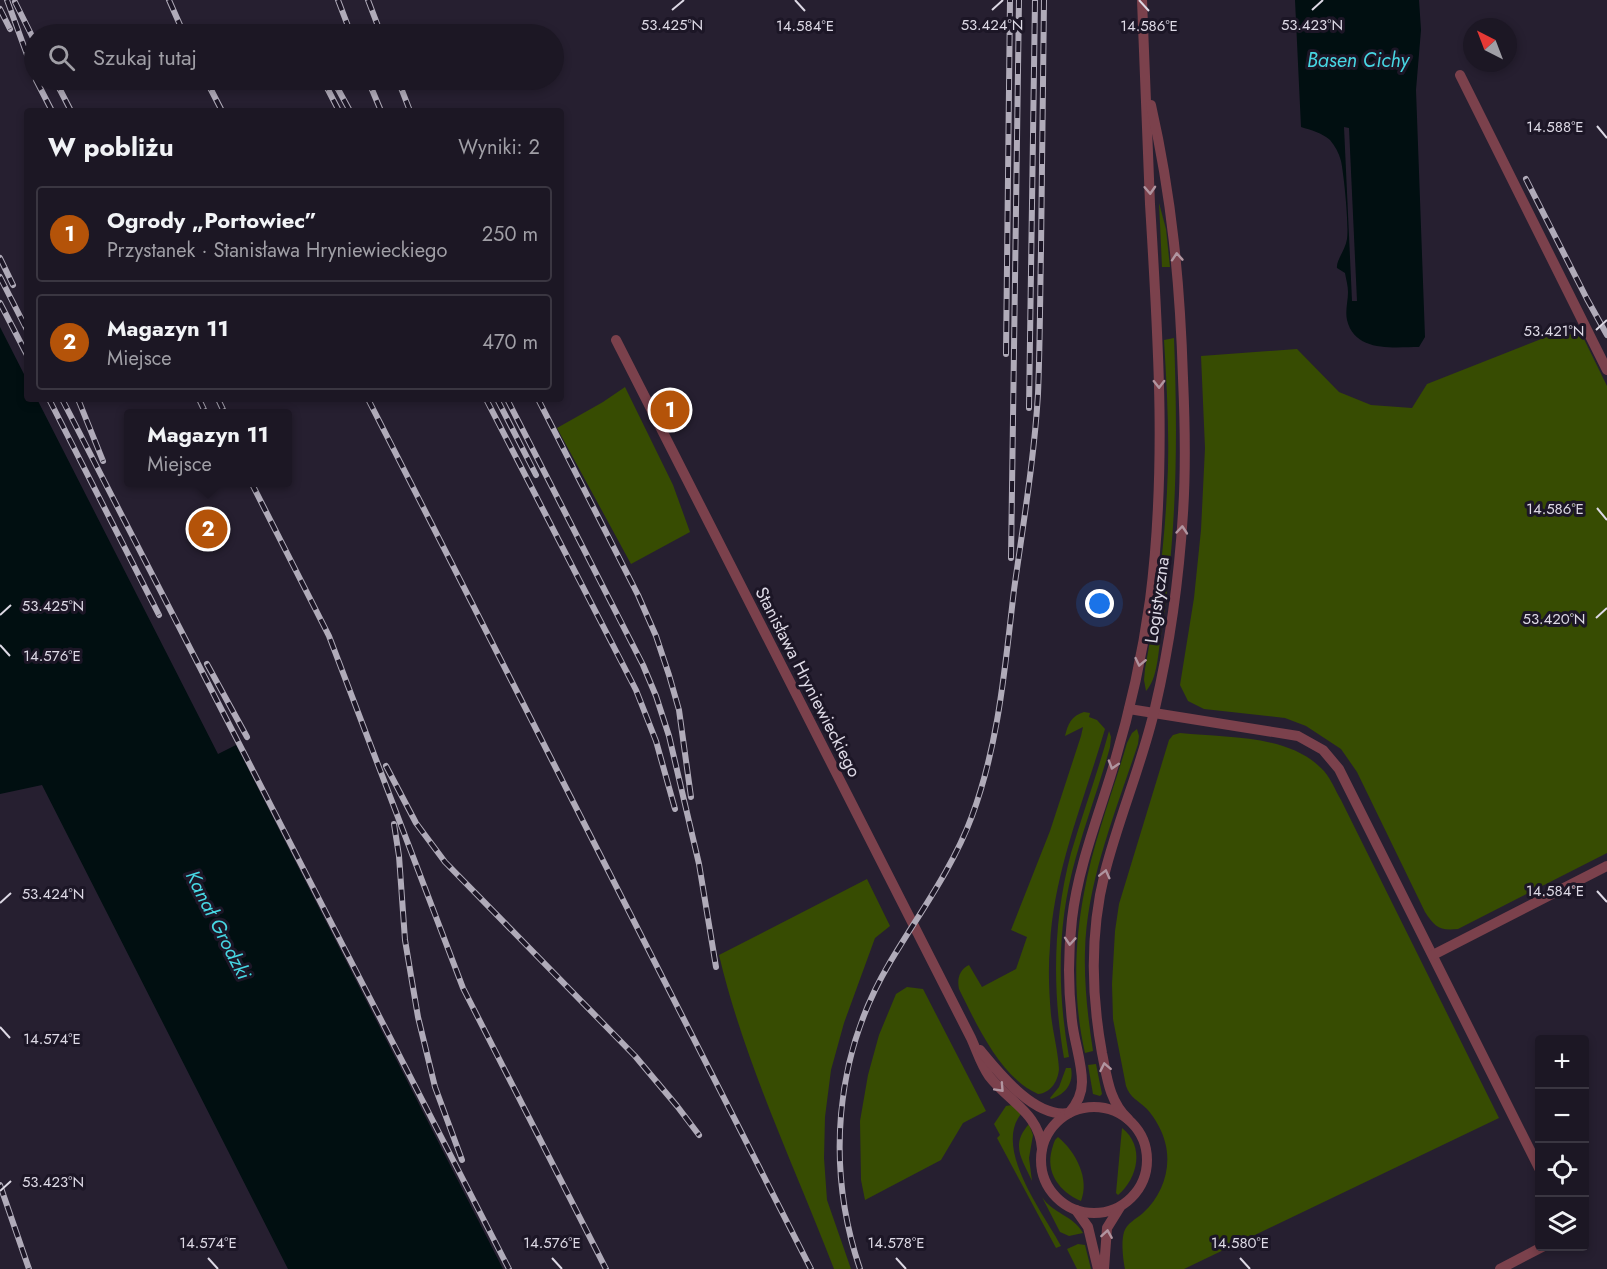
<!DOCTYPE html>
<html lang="pl">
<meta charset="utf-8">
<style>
:root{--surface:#1c1724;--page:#25202c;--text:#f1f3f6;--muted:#a09fa6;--line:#3a3641;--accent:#b45309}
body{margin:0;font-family:Jost,sans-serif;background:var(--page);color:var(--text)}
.controls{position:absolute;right:18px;bottom:18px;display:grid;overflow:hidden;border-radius:6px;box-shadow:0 3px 9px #0003}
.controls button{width:54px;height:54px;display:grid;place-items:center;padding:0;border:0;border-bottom:2px solid var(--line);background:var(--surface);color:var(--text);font:30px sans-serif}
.compass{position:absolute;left:1463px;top:18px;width:54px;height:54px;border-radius:50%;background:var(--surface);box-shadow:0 3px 9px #0003;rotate:318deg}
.you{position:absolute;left:1100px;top:604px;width:21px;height:21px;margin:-15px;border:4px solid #fff;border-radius:50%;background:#1a73e8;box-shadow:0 0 0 9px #1a73e833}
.badge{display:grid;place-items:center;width:39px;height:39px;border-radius:50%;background:var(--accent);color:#fff;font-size:20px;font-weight:700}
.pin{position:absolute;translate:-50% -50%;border:3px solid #fff;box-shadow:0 2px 6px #0006}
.popup{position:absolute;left:124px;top:409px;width:168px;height:78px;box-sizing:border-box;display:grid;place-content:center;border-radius:6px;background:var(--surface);filter:drop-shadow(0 2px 4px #0005);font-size:20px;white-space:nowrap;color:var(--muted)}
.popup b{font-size:22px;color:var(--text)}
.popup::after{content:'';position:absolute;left:50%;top:100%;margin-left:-12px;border:12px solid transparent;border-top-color:var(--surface)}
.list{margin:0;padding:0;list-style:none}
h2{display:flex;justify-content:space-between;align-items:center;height:78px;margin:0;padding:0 24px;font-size:26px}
h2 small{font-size:20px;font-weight:400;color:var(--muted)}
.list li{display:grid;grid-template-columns:39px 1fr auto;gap:18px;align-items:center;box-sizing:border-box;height:96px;margin:0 12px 12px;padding:0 12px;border:2px solid var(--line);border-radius:6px}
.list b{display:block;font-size:22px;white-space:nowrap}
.list p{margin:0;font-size:20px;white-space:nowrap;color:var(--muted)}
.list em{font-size:20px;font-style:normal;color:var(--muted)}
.icon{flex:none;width:33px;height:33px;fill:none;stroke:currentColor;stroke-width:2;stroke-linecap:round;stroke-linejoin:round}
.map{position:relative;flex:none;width:1607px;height:1269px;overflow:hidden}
.search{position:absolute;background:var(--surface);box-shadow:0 3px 9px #0003;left:24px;top:24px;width:540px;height:66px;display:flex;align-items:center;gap:15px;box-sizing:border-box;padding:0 21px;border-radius:33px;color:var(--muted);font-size:22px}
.panel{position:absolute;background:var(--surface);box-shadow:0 3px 9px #0003;left:24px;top:108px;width:540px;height:294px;border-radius:6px}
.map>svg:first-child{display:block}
.green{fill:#374c02}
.water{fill:#010f11}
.pier{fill:#261f30}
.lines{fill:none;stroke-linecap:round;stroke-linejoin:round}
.street{stroke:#7b414c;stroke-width:10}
.rail-casing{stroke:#b0abb9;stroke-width:6}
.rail{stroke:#1c1626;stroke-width:4;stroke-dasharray:11;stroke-linecap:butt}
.oneway{stroke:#b195a0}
.ticks{fill:none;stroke:#ddd9e5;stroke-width:2}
.labels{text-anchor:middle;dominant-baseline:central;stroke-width:6;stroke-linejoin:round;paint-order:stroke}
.street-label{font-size:18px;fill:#ddd9e5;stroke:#1c1626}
.water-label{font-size:20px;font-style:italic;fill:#47d6e3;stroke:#1c1626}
.ticks-label{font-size:15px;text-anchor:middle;fill:#ddd9e5;stroke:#1c1626;stroke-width:6;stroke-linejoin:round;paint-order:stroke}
</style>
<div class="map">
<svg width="1607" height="1269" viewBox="0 0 1607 1269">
<rect width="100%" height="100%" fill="#261f30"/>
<g class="green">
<path d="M 1159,203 L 1166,229 L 1170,267 L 1162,267 Z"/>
<path d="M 1559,332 L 1583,337 L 1607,386 L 1607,853 L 1458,929 C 1439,931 1435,927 1425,912 L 1357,772 L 1341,749 L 1306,726 L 1285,718 L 1204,709 L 1188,701 L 1180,685 L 1194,598 L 1201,530 L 1205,448 L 1201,356 L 1297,349 L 1339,392 L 1371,405 L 1412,408 L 1427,384 Z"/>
<path d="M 1174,338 C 1178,441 1177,533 1161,635 C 1158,652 1158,678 1146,691 L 1144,680 L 1145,669 C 1156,610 1164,551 1167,491 C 1170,441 1167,390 1164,340 Z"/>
<path d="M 625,387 L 673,485 L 690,532 L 631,564 L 557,428 L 603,402 Z"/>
<path d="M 1084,712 L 1090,713 L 1089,717 L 1097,720 L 1105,729 C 1084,801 1054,870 1050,946 C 1048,968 1049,992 1051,1015 C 1053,1033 1058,1051 1059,1069 C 1058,1081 1051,1093 1038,1094 C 1000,1077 977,1025 959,989 C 957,979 959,970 969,965 L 982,987 L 1016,969 L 1027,937 L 1011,930 L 1050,831 L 1081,736 L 1083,727 L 1065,736 C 1068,724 1071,716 1084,712 Z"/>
<path d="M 1137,729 L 1139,736 L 1138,744 C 1116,811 1087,880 1085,951 C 1084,985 1088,1018 1093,1051 L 1085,1053 C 1073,1001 1074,945 1084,893 C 1093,842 1113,792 1127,743 L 1132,733 Z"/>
<path d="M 1109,731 L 1111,737 L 1110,747 C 1100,784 1086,820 1076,857 C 1057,923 1057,990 1069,1057 L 1064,1058 C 1052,989 1053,921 1071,853 C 1083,812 1098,772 1109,731 Z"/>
<path d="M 1180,733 C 1226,738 1287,734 1321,768 C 1330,776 1335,790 1341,800 L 1499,1118 L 1184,1269 L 1125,1269 C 1123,1259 1121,1242 1124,1232 C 1127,1223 1136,1219 1143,1213 C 1163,1195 1172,1167 1165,1142 C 1162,1130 1155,1118 1147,1109 C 1139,1101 1130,1098 1126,1086 L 1113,1019 L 1112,984 L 1115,931 L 1119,904 L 1169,740 L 1173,735 Z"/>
<path d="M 867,879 L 890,926 L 875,938 L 844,1023 L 831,1070 L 825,1117 L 824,1158 L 827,1200 L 851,1269 L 834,1269 C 794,1165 745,1064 719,955 Z"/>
<path d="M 907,987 L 923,989 L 986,1111 L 963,1123 L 941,1160 L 865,1200 L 861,1180 L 860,1121 L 868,1075 L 879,1035 L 896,994 Z"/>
<path d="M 1096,1064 L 1102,1094 L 1100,1096 L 1093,1094 L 1088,1065 Z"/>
<path d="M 1066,1068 L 1071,1068 C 1074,1083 1066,1094 1051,1099 L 1050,1098 L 1059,1087 Z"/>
<path d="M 1012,1105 L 1021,1114 C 993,1149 1044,1214 1061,1246 L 1056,1248 L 997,1138 L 1000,1135 L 994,1124 L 1006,1106 Z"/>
<path d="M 1029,1124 L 1033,1135 L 1029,1158 L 1032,1181 C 1022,1159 1010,1145 1029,1124 Z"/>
<path d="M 1122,1128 C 1145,1146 1138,1178 1118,1195 L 1116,1193 Z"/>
<path d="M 1058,1137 C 1076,1152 1090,1179 1081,1201 C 1060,1192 1045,1173 1052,1149 C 1054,1143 1054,1140 1058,1137 Z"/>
<path d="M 1042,1197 C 1052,1213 1074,1216 1083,1233 L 1069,1236 L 1060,1232 Z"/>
<path d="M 1078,1244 L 1085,1245 L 1091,1269 L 1077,1269 L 1067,1249 Z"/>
</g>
<g class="water">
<path d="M 1295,0 L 1419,0 L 1421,30 L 1416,90 L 1425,337 L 1419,347 C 1394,347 1355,353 1347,320 C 1345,311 1348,301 1348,292 C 1348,286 1346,279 1345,273 L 1337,268 C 1336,260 1345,251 1347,239 C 1349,225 1344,175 1341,161 C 1339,153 1335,146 1330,140 C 1322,133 1311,130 1301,127 Z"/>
<path d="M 0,327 L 27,380 L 27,399 L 37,399 L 218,754 L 236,745 L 503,1269 L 288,1269 L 42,785 L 0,794 Z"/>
</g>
<path class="pier" d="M 1344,127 L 1349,128 L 1357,301 L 1352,301 Z"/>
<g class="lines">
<g class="street">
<path d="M 1460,75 L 1607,370"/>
<path d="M 616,340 L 971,1038 C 977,1051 981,1065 989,1076 C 1008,1101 1040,1114 1042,1149"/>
<path d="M 1129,709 L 1298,736 L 1323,750 L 1339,769 L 1540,1170"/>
<path d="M 1433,955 L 1607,866"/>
<path d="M 980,1050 C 999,1073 1035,1119 1069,1113"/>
<circle cx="1094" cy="1160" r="53"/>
<path d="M 1069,1113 C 1077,1104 1082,1094 1082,1082 C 1082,1062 1074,1041 1072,1021 C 1068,987 1068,953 1072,919 C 1078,868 1097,820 1112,771 C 1129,715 1142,658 1150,600 C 1167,468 1158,336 1150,204 C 1147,136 1145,68 1142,0"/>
<path d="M 1128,1119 C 1109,1101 1107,1077 1102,1053 C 1091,993 1090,932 1105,872 C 1119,817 1142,764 1155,708 C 1170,644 1179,579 1183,513 C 1186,468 1185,423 1183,378 C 1180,283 1172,198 1151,105"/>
<path d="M 1076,1210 L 1088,1227 L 1098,1269"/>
<path d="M 1104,1269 L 1107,1228 L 1120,1207"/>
<path d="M 1500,1269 L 1544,1246"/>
</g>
<defs>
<g id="rail">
<path d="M 7,0 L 34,74"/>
<path d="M 169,0 L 184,34"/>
<path d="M 338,0 L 351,34"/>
<path d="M 368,0 L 381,34"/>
<path d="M 15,2 L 34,40"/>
<path d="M 0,9 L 10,29"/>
<path d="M 36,80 L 52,111"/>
<path d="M 55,80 L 71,111"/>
<path d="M 206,80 L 222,111"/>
<path d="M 323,80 L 339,111"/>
<path d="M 333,80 L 350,111"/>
<path d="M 368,80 L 381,111"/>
<path d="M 398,80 L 410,111"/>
<path d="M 1526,179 L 1587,299 L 1607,335"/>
<path d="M 0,258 L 13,285"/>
<path d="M 0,277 L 27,330"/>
<path d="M 0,303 L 27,355"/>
<path d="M 1006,354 L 1010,0"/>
<path d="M 49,399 L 159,615"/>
<path d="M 62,399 L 509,1269"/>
<path d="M 78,399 L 103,461"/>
<path d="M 199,399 L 206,414"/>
<path d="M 218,399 L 225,414"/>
<path d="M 368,399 L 811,1269"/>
<path d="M 486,399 L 636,690 L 656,741 L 675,809"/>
<path d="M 497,399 L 536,475"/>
<path d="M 507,399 L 643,665 L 656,696 L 669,736 L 699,864 L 716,967"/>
<path d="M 538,399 L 638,595 L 656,636 L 669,675 L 679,710 L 691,797"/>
<path d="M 1029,408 L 1035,0"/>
<path d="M 251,482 L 329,636 L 463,988 L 606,1269"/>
<path d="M 1011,558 L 1019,0"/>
<path d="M 207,664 L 247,737"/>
<path d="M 386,766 L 416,823 L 445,862 L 635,1056 L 677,1106 L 699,1135"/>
<path d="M 394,824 L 399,856 L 405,940 L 418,1017 L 435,1087 L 462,1160"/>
<path d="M 0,1185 L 29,1269"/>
<path d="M 860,1269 C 826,1168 834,1057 889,964 C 918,915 952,870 972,816 C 999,743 1005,666 1014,590 C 1023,525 1034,460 1038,394 C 1040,346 1040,298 1041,250 C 1042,167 1043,83 1044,0"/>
</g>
</defs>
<use href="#rail" class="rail-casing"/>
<use href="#rail" class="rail"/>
</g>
<defs><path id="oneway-chevron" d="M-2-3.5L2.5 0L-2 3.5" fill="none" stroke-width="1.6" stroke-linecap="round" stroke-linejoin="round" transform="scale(1.5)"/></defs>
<g class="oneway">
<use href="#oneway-chevron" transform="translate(1150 190) rotate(87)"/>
<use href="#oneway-chevron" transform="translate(1177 257) rotate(-94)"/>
<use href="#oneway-chevron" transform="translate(1159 384) rotate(89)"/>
<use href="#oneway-chevron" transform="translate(1182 530) rotate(-85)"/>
<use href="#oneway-chevron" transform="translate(1140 662) rotate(102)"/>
<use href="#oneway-chevron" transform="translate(1113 765) rotate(107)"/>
<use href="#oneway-chevron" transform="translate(1105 874) rotate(-76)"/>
<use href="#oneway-chevron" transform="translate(1070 941) rotate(94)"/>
<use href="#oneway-chevron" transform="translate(1105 1067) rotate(-101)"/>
<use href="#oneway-chevron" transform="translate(1000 1088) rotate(47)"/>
<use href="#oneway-chevron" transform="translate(1107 1234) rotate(-81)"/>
</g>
<path class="ticks" d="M 795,0 L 805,11M 1139,0 L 1149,11M 672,10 L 684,0M 992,10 L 1003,0M 1312,10 L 1323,0M 1597,126 L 1607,138M 1596,330 L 1607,320M 1597,508 L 1607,520M 0,615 L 11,605M 1596,618 L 1607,608M 0,645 L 10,656M 1597,891 L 1607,902M 0,903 L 11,893M 0,1027 L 10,1038M 0,1191 L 11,1181M 208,1258 L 218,1269M 552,1258 L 562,1269M 896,1258 L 906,1269M 1240,1258 L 1250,1269"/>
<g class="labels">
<g class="street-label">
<text transform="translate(1157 600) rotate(-82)">Logistyczna</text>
<text transform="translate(808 682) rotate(63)">Stanisława Hryniewieckiego</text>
</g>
<g class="water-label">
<text x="1358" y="60">Basen Cichy</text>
<text transform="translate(218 925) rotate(63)">Kanał Grodzki</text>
</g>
</g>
<g class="ticks-label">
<text x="992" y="30">53.424°N</text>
<text x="1312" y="30">53.423°N</text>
<text x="672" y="30">53.425°N</text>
<text x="805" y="31">14.584°E</text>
<text x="1149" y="31">14.586°E</text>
<text x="1555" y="132">14.588°E</text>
<text x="1554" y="336">53.421°N</text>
<text x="1555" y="514">14.586°E</text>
<text x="53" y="611">53.425°N</text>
<text x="1554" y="624">53.420°N</text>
<text x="52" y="661">14.576°E</text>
<text x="1555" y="896">14.584°E</text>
<text x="53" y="899">53.424°N</text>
<text x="52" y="1044">14.574°E</text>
<text x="53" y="1187">53.423°N</text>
<text x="208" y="1248">14.574°E</text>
<text x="552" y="1248">14.576°E</text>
<text x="896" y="1248">14.578°E</text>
<text x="1240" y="1248">14.580°E</text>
</g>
</svg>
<div class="controls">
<button>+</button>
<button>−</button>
<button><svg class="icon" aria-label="locate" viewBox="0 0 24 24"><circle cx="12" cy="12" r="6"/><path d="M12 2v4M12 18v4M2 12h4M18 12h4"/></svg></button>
<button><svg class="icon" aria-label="layers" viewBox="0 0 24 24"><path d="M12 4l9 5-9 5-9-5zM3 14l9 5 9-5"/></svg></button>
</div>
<svg class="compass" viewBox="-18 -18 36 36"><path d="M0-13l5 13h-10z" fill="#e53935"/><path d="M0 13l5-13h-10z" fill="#a09fa6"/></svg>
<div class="you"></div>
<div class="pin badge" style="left:670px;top:410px">1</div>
<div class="pin badge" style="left:208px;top:529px">2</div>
<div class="popup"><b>Magazyn 11</b>Miejsce</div>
<div class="search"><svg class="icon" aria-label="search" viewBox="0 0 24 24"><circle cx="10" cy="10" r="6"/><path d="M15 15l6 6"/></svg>Szukaj tutaj</div>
<section class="panel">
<h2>W pobliżu<small>Wyniki: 2</small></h2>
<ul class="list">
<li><span class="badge">1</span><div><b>Ogrody „Portowiec”</b><p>Przystanek · Stanisława Hryniewieckiego</p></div><em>250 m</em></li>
<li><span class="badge">2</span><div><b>Magazyn 11</b><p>Miejsce</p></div><em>470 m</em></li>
</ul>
</section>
</div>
